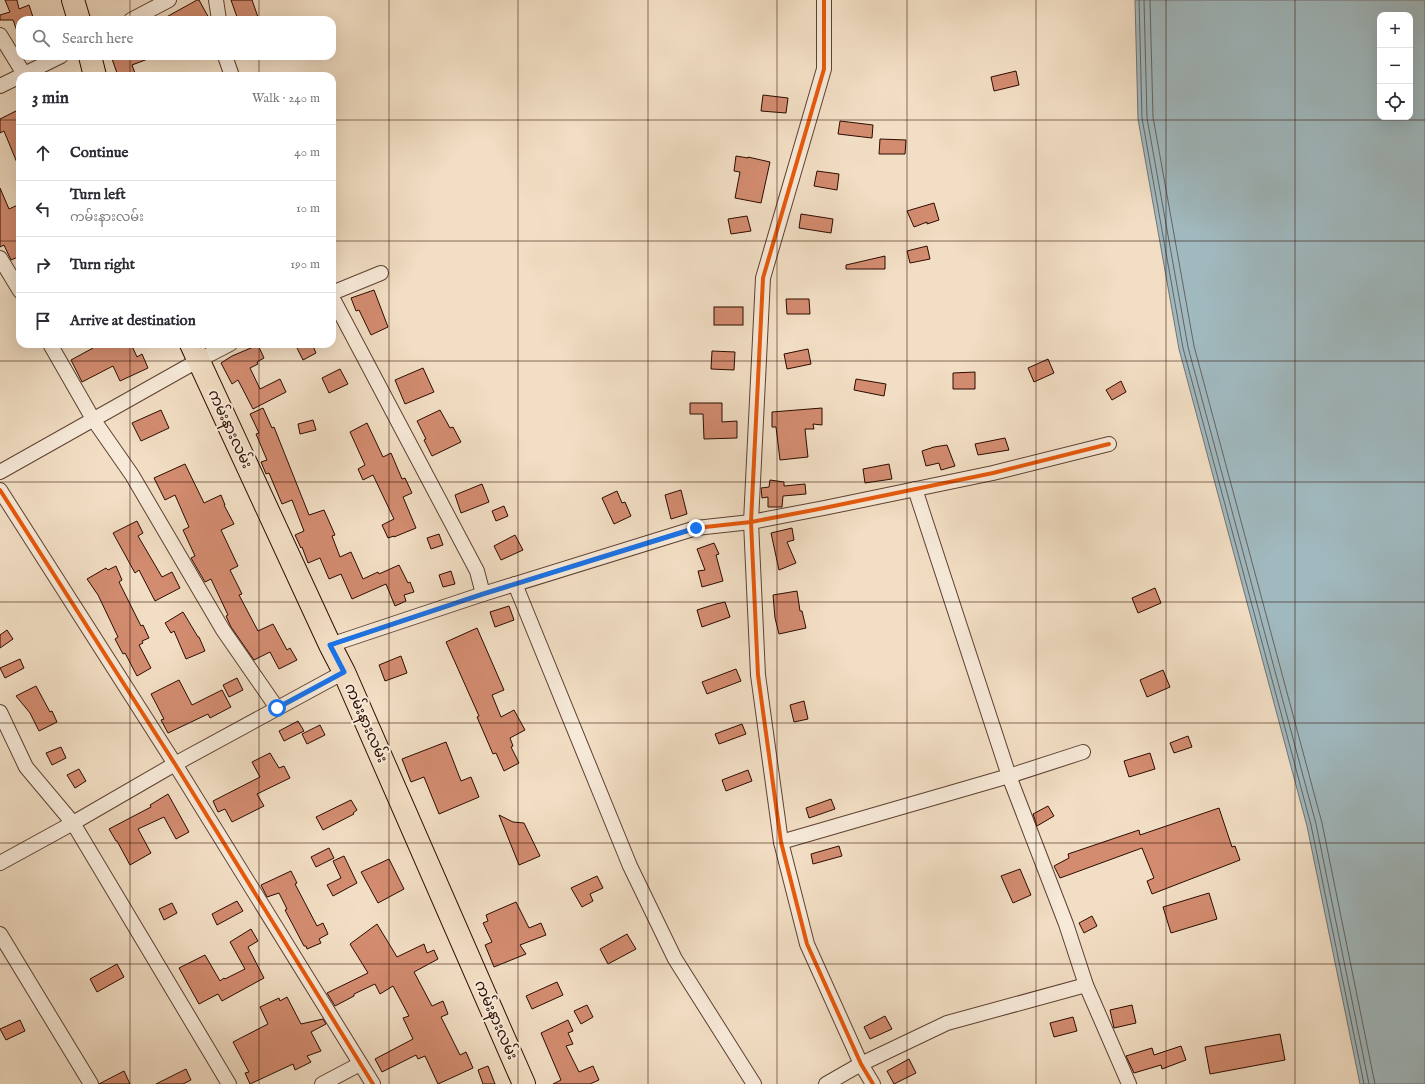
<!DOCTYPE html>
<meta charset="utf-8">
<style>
:root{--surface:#fff;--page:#f2f2f3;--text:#2b2b33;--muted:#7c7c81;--line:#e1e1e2}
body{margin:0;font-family:"IM FELL English","Noto Sans Myanmar",serif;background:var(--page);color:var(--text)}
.controls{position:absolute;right:12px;top:12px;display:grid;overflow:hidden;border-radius:8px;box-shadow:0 4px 16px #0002}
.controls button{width:36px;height:36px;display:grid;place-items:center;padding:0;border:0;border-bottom:1px solid var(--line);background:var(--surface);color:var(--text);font:20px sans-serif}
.stop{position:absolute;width:12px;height:12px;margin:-9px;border:3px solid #1a73e8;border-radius:50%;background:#fff}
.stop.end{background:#1a73e8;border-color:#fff;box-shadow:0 1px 4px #0008}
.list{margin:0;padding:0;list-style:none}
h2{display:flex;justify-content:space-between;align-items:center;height:52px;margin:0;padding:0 16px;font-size:17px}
h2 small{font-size:13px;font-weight:400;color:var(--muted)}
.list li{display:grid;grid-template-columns:26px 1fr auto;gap:12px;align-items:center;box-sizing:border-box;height:56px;padding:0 16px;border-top:1px solid var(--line)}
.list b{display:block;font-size:15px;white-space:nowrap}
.list p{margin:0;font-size:13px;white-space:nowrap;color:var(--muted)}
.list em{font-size:13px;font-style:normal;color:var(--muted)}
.icon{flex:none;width:22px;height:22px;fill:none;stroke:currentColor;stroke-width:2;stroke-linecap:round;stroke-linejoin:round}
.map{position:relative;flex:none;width:1425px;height:1084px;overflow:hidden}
.search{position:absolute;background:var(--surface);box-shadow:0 4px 16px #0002;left:16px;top:16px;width:320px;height:44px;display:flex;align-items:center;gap:10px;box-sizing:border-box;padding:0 14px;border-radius:12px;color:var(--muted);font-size:15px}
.panel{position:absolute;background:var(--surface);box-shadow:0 4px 16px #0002;left:16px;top:72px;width:320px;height:276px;border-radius:12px}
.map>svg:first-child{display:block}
.water{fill:#a0b9bf;stroke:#727373;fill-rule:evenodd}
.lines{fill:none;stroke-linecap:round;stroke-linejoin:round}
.shore{stroke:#666260;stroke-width:1}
.building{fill:#d38c70;stroke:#2c0b00}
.street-casing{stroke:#5e4031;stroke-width:16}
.primary-casing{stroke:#2c0b00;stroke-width:24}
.street{stroke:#f7ead9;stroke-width:14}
.primary{stroke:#f2dec4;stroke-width:22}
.cycleway-casing{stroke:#f7ead9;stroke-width:6}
.cycleway{stroke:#e8590c;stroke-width:4}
.route{stroke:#1a73e8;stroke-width:5}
.grid{fill:none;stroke:#2c0b00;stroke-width:1;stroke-opacity:0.55}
.labels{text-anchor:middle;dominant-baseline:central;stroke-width:4;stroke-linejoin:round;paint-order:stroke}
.street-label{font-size:15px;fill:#2c0b00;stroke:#f7ead9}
</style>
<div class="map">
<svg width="1425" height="1084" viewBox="0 0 1425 1084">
<rect width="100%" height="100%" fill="#f2dec4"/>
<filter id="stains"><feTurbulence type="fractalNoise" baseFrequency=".005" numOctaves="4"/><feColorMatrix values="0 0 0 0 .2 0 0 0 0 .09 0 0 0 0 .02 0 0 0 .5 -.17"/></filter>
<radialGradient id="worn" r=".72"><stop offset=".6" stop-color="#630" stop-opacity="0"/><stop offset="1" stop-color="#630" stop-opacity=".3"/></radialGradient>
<path class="water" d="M 1135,0 L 1425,0 L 1425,1084 L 1360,1084 L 1307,826 L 1179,349 L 1138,119 ZM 1380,15 L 1410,15 L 1410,117 L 1380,117 Z"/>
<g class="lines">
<g class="shore">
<path d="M 1139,0 L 1142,118 L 1183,348 L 1311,825 L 1364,1084"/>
<path d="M 1144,0 L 1147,118 L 1188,347 L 1316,824 L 1369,1084"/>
<path d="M 1150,0 L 1153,117 L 1194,346 L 1322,823 L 1375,1084"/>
</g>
</g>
<g class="building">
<path d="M 5,0 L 17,0 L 19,9 L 29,5 L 34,20 L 20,20 L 20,30 L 17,31 L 13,20 L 0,20 L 0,15 L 10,12 Z"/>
<path d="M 197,0 L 199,0 L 210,20 L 161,20 Z"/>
<path d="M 231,0 L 252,0 L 259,20 L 238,20 Z"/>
<path d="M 111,56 L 153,56 L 153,57 L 132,65 L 136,76 L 118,76 Z"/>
<path d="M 1016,71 L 1019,85 L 994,91 L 991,77 Z"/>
<path d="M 763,95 L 788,98 L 786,113 L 761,111 Z"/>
<path d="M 20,109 L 20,170 L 4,131 L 0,133 L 0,119 Z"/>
<path d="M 840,121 L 873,125 L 872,138 L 838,134 Z"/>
<path d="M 880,139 L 906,140 L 905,154 L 879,154 Z"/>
<path d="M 736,156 L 748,158 L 748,157 L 770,162 L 761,203 L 735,198 L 740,172 L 734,171 Z"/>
<path d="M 817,171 L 839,174 L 837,190 L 814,186 Z"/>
<path d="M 0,188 L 9,209 L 20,204 L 20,256 L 11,260 L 4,245 L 0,247 Z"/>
<path d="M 934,203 L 939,220 L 927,224 L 927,222 L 914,227 L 907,211 Z"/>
<path d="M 801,214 L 833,219 L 831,233 L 799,228 Z"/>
<path d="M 747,216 L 751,231 L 731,234 L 728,219 Z"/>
<path d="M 927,246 L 930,259 L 910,263 L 907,251 Z"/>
<path d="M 885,256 L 885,269 L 846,269 L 846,265 Z"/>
<path d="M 374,290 L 388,327 L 371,335 L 359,310 L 356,311 L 351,298 Z"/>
<path d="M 786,299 L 809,299 L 810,314 L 787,314 Z"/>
<rect x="714" y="307" width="29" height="18"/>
<path d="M 92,344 L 131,344 L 137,357 L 142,354 L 148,368 L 120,381 L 113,366 L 82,382 L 71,360 L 93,348 Z"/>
<path d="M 295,344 L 312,344 L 316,353 L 303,360 Z"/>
<path d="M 258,345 L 264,358 L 257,362 L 258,364 L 250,368 L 260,389 L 280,379 L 286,392 L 253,409 L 238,380 L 232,384 L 221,363 L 232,356 Z"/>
<path d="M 808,349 L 811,364 L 787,369 L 784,354 Z"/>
<path d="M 712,351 L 735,352 L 734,370 L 711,369 Z"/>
<path d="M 1048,359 L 1054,373 L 1034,382 L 1028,368 Z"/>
<path d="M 423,368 L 434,392 L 405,404 L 395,380 Z"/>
<path d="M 340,369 L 348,384 L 329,393 L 322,378 Z"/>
<path d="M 975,372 L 975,389 L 953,389 L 953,373 Z"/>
<path d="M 856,379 L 886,384 L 884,396 L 854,390 Z"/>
<path d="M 1121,381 L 1126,392 L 1112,400 L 1106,390 Z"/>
<path d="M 690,403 L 722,403 L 722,422 L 737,421 L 737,438 L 704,439 L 703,414 L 690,414 Z"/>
<path d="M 263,408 L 272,428 L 274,427 L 309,515 L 324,510 L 335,535 L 332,536 L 340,557 L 351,552 L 363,579 L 378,572 L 379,574 L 399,565 L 408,583 L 410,582 L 414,592 L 404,595 L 406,601 L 395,606 L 386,584 L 352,599 L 341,574 L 329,579 L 320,558 L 308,563 L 302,547 L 301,548 L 295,535 L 304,531 L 292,500 L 282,504 L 269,473 L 266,474 L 261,462 L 267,460 L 256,434 L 259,433 L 250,414 Z"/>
<path d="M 822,408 L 822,425 L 813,424 L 814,429 L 805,429 L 808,457 L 780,460 L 776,427 L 772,427 L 772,412 Z"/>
<path d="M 161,410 L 169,428 L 141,441 L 132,423 Z"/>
<path d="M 440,410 L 450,428 L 453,427 L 461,442 L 432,456 L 424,440 L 426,439 L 417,421 Z"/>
<path d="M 313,420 L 316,430 L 300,434 L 298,424 Z"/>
<path d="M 367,423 L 383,457 L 391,453 L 402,479 L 405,478 L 412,493 L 403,497 L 416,528 L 394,537 L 394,536 L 388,538 L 382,525 L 394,519 L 373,475 L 363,480 L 358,469 L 365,465 L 350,432 Z"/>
<path d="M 1005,438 L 1009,450 L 978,455 L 975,444 Z"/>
<path d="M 947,445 L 955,466 L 941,470 L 939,463 L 926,466 L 922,451 L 934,447 Z"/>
<path d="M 185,464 L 204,503 L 221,495 L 225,505 L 224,505 L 234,524 L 221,530 L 238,566 L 230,570 L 242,594 L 239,595 L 258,631 L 273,624 L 287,650 L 290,648 L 297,660 L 279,669 L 270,652 L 254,660 L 231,627 L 226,616 L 228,615 L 211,579 L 205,582 L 191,558 L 195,556 L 183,530 L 189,527 L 175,495 L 165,500 L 154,478 Z"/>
<path d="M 889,464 L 892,479 L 865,483 L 863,469 Z"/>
<path d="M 770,480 L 784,482 L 784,486 L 805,484 L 806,494 L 783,496 L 782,507 L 768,507 L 768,497 L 762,498 L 761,488 L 769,487 Z"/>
<path d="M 482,484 L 489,502 L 461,513 L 455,495 Z"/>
<path d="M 681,490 L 687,514 L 671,519 L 665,495 Z"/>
<path d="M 617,491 L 622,503 L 625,502 L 631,516 L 614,524 L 602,498 Z"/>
<path d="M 504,506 L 508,516 L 496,521 L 492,511 Z"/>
<path d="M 137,521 L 143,533 L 138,536 L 162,577 L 172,572 L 180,588 L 155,601 L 139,570 L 135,573 L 113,533 Z"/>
<path d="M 792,528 L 794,540 L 787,542 L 796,563 L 779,570 L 771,533 Z"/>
<path d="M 439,534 L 443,545 L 431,549 L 427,538 Z"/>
<path d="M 515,535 L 523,550 L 501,560 L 494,546 Z"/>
<path d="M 714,543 L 719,554 L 716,555 L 723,581 L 702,587 L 698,571 L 705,570 L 697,549 Z"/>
<path d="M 116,566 L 122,580 L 119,582 L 141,626 L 143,625 L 149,638 L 142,641 L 143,643 L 139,645 L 151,668 L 137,676 L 125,653 L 123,654 L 115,639 L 118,637 L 98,595 L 87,579 L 106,568 L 108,570 Z"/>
<path d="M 451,571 L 455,584 L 443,587 L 439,575 Z"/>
<path d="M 1155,588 L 1161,603 L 1138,613 L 1132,598 Z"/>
<path d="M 797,591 L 800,611 L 802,611 L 806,628 L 779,634 L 775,618 L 773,595 Z"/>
<path d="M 725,602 L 730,617 L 702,627 L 697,610 L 716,604 Z"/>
<path d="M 509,606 L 514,620 L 495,627 L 490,612 Z"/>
<path d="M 183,612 L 198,637 L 199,637 L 205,651 L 186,659 L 174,631 L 171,633 L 165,623 Z"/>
<path d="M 477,628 L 504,690 L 492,695 L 501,717 L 514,710 L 525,730 L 510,738 L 513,746 L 511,747 L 519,763 L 504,771 L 496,753 L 493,754 L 477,717 L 479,716 L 446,642 Z"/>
<path d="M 7,630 L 13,639 L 0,648 L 0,635 Z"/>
<path d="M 401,656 L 407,673 L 385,681 L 379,665 Z"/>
<path d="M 20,659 L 24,668 L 5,678 L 0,668 Z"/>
<path d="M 736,669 L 741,681 L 707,694 L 702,682 Z"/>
<path d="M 1163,670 L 1170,687 L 1147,697 L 1140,680 Z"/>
<path d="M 237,678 L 243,690 L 229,697 L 223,685 Z"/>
<path d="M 179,680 L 192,705 L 222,690 L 231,707 L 210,718 L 208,714 L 168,733 L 161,720 L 164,719 L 151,694 Z"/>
<path d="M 36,686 L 50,712 L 52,711 L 57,722 L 39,731 L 30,713 L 16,696 Z"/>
<path d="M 804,701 L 808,719 L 794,722 L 790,705 Z"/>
<path d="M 298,721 L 304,731 L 284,741 L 279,731 Z"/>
<path d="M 742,724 L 746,734 L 719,744 L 715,734 Z"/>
<path d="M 320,725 L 325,735 L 307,744 L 302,734 Z"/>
<path d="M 1188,736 L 1192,747 L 1174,753 L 1170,743 Z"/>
<path d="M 446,742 L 461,781 L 471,777 L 479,797 L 439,814 L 424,777 L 411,782 L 402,759 Z"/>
<path d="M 61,747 L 66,758 L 52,765 L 46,753 Z"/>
<path d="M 270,753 L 279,768 L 284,766 L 290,778 L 257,794 L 264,806 L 232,822 L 225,809 L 218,812 L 213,801 L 260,777 L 252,762 Z"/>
<path d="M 1150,753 L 1155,769 L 1129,777 L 1124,761 Z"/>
<path d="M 79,769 L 86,781 L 75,788 L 67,775 Z"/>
<path d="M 748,770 L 752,781 L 726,791 L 722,780 Z"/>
<path d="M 168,794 L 189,832 L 176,839 L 164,817 L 138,829 L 151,853 L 130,865 L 117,841 L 116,841 L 109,829 L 151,807 L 150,805 Z"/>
<path d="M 831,799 L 835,809 L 809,818 L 806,808 Z"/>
<path d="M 351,800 L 357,810 L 353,813 L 354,814 L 323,830 L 316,817 Z"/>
<path d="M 1048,806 L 1054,816 L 1037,826 L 1033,814 Z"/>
<path d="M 1219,808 L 1232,847 L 1235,846 L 1240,860 L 1152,894 L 1147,881 L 1154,878 L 1142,848 L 1071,874 L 1060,878 L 1054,866 L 1069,858 L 1068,854 L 1139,830 L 1140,835 Z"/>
<path d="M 499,815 L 513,822 L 524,823 L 540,856 L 519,865 Z"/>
<path d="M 839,846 L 842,856 L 813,864 L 811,854 Z"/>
<path d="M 329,848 L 334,858 L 316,867 L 311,857 Z"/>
<path d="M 344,856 L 357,883 L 333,896 L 327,885 L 341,878 L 333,861 Z"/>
<path d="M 389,859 L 404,889 L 378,903 L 361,872 Z"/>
<path d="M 1020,869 L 1031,895 L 1013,903 L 1001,876 Z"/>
<path d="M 291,871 L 297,883 L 295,884 L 317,926 L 323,923 L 328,934 L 319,939 L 321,943 L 307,949 L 306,946 L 304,946 L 285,910 L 287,909 L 279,893 L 267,897 L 261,885 Z"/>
<path d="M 597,876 L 603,888 L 590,894 L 593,901 L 582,907 L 571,888 Z"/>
<path d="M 1209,893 L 1217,919 L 1171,933 L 1163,907 Z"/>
<path d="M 237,901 L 243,911 L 217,925 L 212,914 Z"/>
<path d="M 516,902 L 529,928 L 541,923 L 546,935 L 520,945 L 526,954 L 494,967 L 485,945 L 492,942 L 483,923 L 488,921 L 486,915 Z"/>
<path d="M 172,903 L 177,913 L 164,920 L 159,909 Z"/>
<path d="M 1092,916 L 1097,926 L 1084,933 L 1079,923 Z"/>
<path d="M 377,924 L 397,957 L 424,944 L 427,953 L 434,950 L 438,959 L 414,972 L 432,1006 L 443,1001 L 448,1014 L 441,1017 L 460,1055 L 466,1052 L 473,1068 L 438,1084 L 425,1056 L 418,1059 L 416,1055 L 382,1072 L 375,1059 L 413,1039 L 403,1018 L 409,1016 L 393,986 L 380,994 L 375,984 L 354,994 L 354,996 L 335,1006 L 327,993 L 368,973 L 350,944 Z"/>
<path d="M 251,929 L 258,941 L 248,947 L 264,978 L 222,1001 L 218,994 L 199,1004 L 179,968 L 205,955 L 220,981 L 224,978 L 225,979 L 245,969 L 230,942 Z"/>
<path d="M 627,934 L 636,949 L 608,964 L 600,949 Z"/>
<path d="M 117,964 L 124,977 L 97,992 L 90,979 Z"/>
<path d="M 557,982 L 563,995 L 532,1009 L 526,996 Z"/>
<path d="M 287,997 L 301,1024 L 323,1019 L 326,1024 L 311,1032 L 321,1051 L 307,1056 L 311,1062 L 295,1070 L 293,1064 L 250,1084 L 245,1073 L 249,1072 L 233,1042 L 268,1024 L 260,1007 L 279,998 L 280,1001 Z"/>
<path d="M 587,1005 L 593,1017 L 581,1024 L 574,1011 Z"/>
<path d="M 1132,1005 L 1136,1023 L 1114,1028 L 1110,1010 Z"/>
<path d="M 885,1016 L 892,1029 L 870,1039 L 864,1027 Z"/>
<path d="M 1073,1017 L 1077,1031 L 1054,1037 L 1050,1023 Z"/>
<path d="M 20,1020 L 25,1031 L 6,1040 L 0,1029 Z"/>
<path d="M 568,1020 L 573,1031 L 568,1033 L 573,1044 L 566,1046 L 579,1072 L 593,1066 L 599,1080 L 590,1084 L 553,1084 L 561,1080 L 541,1033 Z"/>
<path d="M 1280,1034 L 1285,1060 L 1210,1074 L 1205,1047 Z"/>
<path d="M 1181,1046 L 1186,1060 L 1162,1069 L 1161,1065 L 1134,1073 L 1126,1056 L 1152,1048 L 1154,1055 Z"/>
<path d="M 909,1059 L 916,1073 L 894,1084 L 887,1071 Z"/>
<path d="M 488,1066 L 495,1084 L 483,1084 L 478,1070 Z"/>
<path d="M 186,1069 L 191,1080 L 183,1084 L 156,1084 Z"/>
<path d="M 124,1071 L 130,1084 L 99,1084 Z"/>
</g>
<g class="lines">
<defs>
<g id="street">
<path d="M 216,0 L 219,20"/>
<path d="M 824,0 L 824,69 L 763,278 L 751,522 L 758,675 L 781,842 L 807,944 L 861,1064 L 873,1084"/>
<path d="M 131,20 L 169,0"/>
<path d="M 0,35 L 24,74"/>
<path d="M 225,56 L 232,76"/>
<path d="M 0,86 L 61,56"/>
<path d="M 0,258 L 20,291"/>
<path d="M 332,293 L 381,273"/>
<path d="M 332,297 L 477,571 L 483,594"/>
<path d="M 50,344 L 93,419 L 132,475 L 223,630 L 277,708"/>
<path d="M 0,472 L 199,360 L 230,344"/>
<path d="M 915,489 L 1009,776 L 1066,924 L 1086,985 L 1129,1084"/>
<path d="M 0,490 L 175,764 L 373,1084"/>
<path d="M 515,584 L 630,866 L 675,959 L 754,1084"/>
<path d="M 330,645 L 483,594 L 696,528 L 751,522 L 824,508 L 993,473 L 1109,444"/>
<path d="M 0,712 L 26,767 L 73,823 L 229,1084"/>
<path d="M 781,842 L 1009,776 L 1083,752"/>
<path d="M 0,863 L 73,823 L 175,764 L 344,672"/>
<path d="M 0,934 L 91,1084"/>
<path d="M 322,1084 L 360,1064"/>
<path d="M 826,1084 L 861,1064 L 947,1023 L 1086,985"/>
</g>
<g id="primary">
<path d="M 73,0 L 79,20"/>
<path d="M 90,56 L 95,76"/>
<path d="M 191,344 L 330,645 L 344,672 L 524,1084"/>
</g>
</defs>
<use href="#street" class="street-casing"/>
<use href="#primary" class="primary-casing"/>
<use href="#street" class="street"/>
<use href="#primary" class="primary"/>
<defs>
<g id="cycleway">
<path d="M 824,0 L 824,69 L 763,278 L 751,522 L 758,675 L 781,842 L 807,944 L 861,1064 L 873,1084"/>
<path d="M 0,490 L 175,764 L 373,1084"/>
<path d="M 330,645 L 483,594 L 696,528 L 751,522 L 824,508 L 993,473 L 1109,444"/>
</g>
</defs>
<use href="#cycleway" class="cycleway-casing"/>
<use href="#cycleway" class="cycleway"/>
</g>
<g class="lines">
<path class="route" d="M 277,708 L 344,672 L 330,645 L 483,594 L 696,528"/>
</g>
<path class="grid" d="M 130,0 L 130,20M 259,0 L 259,20M 389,0 L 389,1084M 518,0 L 518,1084M 648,0 L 648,1084M 777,0 L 777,1084M 907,0 L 907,1084M 1036,0 L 1036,1084M 1166,0 L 1166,1084M 1295,0 L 1295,1084M 130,56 L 130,76M 259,56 L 259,76M 0,120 L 20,120M 332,120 L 1425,120M 0,241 L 20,241M 332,241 L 1425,241M 130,344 L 130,1084M 259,344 L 259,1084M 0,361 L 1425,361M 0,482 L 1425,482M 0,602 L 1425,602M 0,723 L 1425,723M 0,843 L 1425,843M 0,964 L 1425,964"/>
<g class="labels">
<g class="street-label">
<text transform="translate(230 429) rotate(65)">ကမ်းနားလမ်း</text>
<text transform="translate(366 723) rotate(66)">ကမ်းနားလမ်း</text>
<text transform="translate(496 1020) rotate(66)">ကမ်းနားလမ်း</text>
</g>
</g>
<rect width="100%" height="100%" filter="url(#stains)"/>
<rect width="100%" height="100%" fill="url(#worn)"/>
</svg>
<div class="controls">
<button>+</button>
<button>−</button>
<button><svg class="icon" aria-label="locate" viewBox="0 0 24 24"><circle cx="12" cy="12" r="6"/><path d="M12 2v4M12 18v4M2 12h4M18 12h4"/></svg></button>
</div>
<div class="stop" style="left:277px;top:708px"></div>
<div class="stop end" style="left:696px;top:528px"></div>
<div class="search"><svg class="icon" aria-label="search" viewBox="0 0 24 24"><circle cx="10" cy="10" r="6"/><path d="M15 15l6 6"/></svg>Search here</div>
<section class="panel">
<h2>3 min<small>Walk · 240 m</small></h2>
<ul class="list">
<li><svg class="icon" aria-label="ahead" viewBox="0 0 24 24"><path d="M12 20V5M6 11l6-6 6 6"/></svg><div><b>Continue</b></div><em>40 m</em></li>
<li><svg class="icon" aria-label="left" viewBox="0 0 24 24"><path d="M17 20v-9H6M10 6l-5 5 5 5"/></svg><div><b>Turn left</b><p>ကမ်းနားလမ်း</p></div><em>10 m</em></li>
<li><svg class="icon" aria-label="right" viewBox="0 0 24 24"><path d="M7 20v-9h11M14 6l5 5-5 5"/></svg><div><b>Turn right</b></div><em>190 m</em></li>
<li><svg class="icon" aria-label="arrive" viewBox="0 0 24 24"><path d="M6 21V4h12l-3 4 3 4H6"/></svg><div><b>Arrive at destination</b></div></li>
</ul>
</section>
</div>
